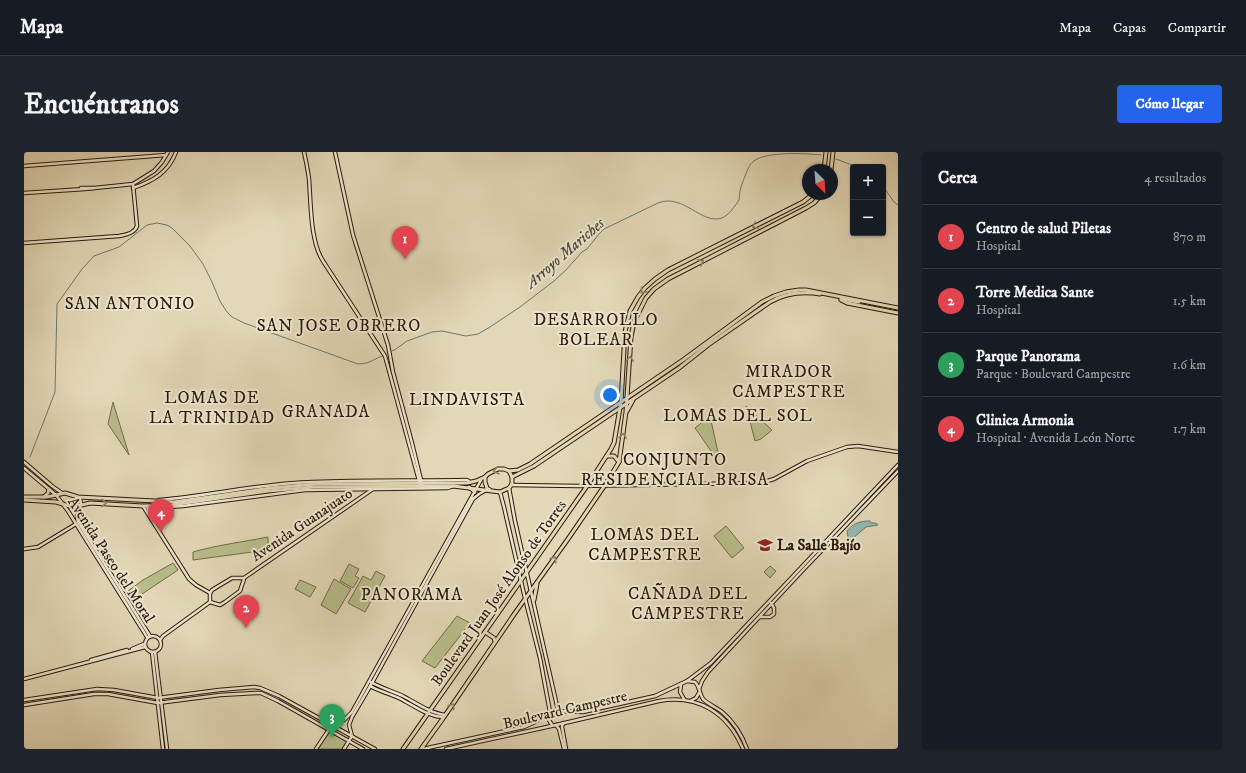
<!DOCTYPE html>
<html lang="es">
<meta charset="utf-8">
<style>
:root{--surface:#171b24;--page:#20242c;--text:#f1f3f6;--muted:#9ea1a6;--line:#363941;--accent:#2563eb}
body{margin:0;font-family:"IM FELL DW Pica",serif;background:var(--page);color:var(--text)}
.controls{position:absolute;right:12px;top:12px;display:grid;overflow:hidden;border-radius:4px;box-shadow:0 1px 3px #0004}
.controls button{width:36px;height:36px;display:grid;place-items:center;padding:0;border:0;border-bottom:1px solid var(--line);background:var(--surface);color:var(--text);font:20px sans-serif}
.compass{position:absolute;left:778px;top:12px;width:36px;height:36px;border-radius:50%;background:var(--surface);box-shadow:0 1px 3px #0004;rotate:155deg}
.you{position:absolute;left:586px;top:243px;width:14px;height:14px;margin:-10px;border:3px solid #fff;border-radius:50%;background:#1a73e8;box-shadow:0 0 0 6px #1a73e833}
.badge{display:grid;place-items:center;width:26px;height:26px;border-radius:50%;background:var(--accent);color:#fff;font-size:13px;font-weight:700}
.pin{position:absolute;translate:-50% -33px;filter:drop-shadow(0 1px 2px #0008)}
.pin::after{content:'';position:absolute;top:21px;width:14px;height:12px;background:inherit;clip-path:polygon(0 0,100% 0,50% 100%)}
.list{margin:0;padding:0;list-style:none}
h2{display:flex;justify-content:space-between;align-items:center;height:52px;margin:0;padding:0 16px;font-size:17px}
h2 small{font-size:13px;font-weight:400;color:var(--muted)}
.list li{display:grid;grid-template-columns:26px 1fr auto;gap:12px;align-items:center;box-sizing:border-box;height:64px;padding:0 16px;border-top:1px solid var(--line)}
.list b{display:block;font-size:15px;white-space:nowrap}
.list p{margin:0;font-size:13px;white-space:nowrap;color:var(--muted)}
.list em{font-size:13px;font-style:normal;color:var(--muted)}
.map{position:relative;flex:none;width:874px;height:597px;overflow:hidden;border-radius:4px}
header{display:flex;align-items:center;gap:24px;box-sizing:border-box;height:56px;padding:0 20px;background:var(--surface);border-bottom:1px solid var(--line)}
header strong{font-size:19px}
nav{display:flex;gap:22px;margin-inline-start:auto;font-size:14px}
.intro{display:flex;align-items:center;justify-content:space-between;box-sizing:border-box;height:96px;padding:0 24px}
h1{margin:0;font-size:28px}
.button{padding:10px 18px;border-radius:4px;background:var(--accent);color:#fff;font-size:14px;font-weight:700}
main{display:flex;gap:24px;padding:0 24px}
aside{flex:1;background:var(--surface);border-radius:4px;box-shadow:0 1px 3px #0004}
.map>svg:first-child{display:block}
.green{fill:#b8bd8b;stroke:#726a49}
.water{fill:#95b9b2;stroke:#6b796e}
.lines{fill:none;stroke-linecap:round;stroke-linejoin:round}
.stream{stroke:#6b796e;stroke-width:1}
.secondary-casing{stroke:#2b1807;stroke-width:4.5}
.primary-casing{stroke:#2b1807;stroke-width:5}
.secondary{stroke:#ece5d0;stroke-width:2.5}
.primary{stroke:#e2d7b6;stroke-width:3}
.oneway{stroke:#908167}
.labels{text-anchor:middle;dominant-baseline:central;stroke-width:4;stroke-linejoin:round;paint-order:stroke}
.street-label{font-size:15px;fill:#2b1807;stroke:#ece5d0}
.poi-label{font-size:15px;font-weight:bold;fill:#2b1807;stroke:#ece5d0;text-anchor:start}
.water-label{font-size:16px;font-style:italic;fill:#4b483a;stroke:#ece5d0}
.quarter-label{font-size:17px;letter-spacing:1px;fill:#2b1807;stroke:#ece5d0}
</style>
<header>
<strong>Mapa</strong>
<nav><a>Mapa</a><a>Capas</a><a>Compartir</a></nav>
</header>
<div class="intro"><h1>Encuéntranos</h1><a class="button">Cómo llegar</a></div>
<main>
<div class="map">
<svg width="874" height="597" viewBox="0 0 874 597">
<rect width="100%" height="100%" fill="#e2d7b6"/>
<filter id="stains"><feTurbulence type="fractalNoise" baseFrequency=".005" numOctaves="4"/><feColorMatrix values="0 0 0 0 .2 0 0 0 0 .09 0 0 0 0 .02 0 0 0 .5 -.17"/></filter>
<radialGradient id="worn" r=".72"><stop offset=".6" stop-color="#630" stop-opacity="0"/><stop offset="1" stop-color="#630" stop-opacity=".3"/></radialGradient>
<g class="green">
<path d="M 89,250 L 105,303 L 84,272 Z"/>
<path d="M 722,254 L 748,278 L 737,287 L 731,289 Z"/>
<path d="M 686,264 L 695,305 L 692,306 L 671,276 Z"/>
<path d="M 702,374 L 720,396 L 708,406 L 690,384 Z"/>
<path d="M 244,385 L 244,395 L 228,400 L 169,408 L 169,400 C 193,393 219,390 244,385 Z"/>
<path d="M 149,411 L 154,418 L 106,450 L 100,442 L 119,428 Z"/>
<path d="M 325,412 L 335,417 L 331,424 L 335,426 L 329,436 L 316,429 Z"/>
<path d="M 746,414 L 752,419 L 746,426 L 740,420 Z"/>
<path d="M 352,419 L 361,424 L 341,460 L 324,451 L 339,424 L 347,428 Z"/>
<path d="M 310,427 L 327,437 L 312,462 L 297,453 Z"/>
<path d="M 276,428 L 292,435 L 286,445 L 271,437 Z"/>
<path d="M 433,464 L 446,471 L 411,516 L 398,509 Z"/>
<path d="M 305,580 L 324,590 L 320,597 L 294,597 Z"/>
</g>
<path class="water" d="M 842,369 L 846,369 L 847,371 L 852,371 L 854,373 L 842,375 L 828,387 L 824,385 L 823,379 C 828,373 833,370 842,369 Z"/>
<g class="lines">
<g class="stream">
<path d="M 812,7 L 833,15"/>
<path d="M 859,34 L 870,50 L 874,53"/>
<path d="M 368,199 L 372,197 L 383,189 L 408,180 L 418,179 L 442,184 L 454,182 L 466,175 L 496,155 L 530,129 L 542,118 L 558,100 L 563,97 L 575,82 L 580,77 L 634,51 C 660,41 677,73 698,66 C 705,63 711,54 715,48 C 716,45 715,42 716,39 C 716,36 724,16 726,13 C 727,11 731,8 733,7 C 747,0 780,1 797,3"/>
<path d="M 6,305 L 31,240 L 33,152 L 58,117 L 70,104 L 95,95 L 123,73 L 133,71 L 143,73 L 148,76 L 166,94 L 179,112 L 188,130 L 196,149 L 203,160 L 208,165 L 220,171 L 334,212 L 343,211 L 358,204"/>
</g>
<defs>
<g id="secondary">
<path d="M 280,0 C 282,9 284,18 285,27 C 287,51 286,89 299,109 L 361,204 L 397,336"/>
<path d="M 311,0 L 329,83 L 364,193 L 369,220 L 388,291 L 399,336"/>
<path d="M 0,14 L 142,3"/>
<path d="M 57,36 L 70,36"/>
<path d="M 109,36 C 129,29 144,21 152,0"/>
<path d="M 0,41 L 61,37 L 109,32 L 130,19 L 138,10 L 144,0"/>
<path d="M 0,91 L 95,84 C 102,83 111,81 113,74 L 109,32"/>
<path d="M 0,310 L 28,334 L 38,341"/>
<path d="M 0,316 L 32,343 L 44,359 L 123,485"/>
<path d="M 487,333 L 554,334 L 737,331 L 750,327 L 783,309 L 823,295 L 834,294 L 874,300"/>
<path d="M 485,336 L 491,369 L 533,554 L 537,559"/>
<path d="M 476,340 L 480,355 L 500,442 L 516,506 L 526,560"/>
<path d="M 55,345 L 57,351 L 53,364 L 54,370 L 126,484"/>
<path d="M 135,348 C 187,344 237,331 289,330 C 340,328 392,329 443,328 L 446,330"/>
<path d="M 119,354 L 165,427 L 172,433 L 186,441"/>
<path d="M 123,354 L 128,368"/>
<path d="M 133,354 L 144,355 L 159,354 L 281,338 L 424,336 L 429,334"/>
<path d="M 0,397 L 14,395 L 52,372"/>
<path d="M 186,441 L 188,438 L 208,426 L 220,426 L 349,337"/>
<path d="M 186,450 L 196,453 L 201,450 L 216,439 L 220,427"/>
<path d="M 736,465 L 746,465 L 750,462 L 750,456 L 747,451"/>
<circle cx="129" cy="492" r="8"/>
<path d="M 136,488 L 139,484 L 186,450 L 186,441"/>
<path d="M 108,497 L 120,492"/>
<path d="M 128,500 L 139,597"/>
<path d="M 131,500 L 143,597"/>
<path d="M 67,508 L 103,498"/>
<path d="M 0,527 L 121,495"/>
<path d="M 663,529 L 671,530 C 676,535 675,541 679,547 C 684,552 691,555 697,559 C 709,569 718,583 723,597"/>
<path d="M 347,530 C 357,536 368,539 379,544 C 392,551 406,561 421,563"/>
<path d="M 657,532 L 656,540 L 660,547"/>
<path d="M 346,534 C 355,539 366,542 375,546 C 389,553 404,565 420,565"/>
<path d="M 675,537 L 678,529 L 684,520 L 779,418 L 874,319"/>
<path d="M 0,548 L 73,537 L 90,538 L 134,546 L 195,538 L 230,535 L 236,536 L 255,544 L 351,597"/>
<path d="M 666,549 L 672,546 L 675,541"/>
<path d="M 0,553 L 70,542 L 84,542 L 134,551 L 196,543 L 232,541 L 237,541 L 254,549 L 339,597"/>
<path d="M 524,561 L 525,568 L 528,573"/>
<path d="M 539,571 L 538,575 L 542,597"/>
<path d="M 532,573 L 535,577 L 540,597"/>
<path d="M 328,584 L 325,573 L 328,565 L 348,531 L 449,347 L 455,342 L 462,338"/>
<path d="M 292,597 L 308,573 L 320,568 L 328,560 L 457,328"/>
<path d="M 320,597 L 328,584"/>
<path d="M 399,597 L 500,575 L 511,570 L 524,561 L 530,559 L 559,560 L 631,544 L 663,529 L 687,511 L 874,313"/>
<path d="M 422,597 L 532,573 L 635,549 C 674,542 704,561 719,597"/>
</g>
<g id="primary">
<path d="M 800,18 L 802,0"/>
<path d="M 807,18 L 809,0"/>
<path d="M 817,147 L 835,150"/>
<path d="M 817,148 L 823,151 L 874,161"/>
<path d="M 603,259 L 609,248"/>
<path d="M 583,304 L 590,304 L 595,310"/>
<path d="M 485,319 L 494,318 L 506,312 L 659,208 L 738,150 L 750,144 L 762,140 L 775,138 L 782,138 L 874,156"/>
<path d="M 488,325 L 510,314 L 655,216 L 684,193 L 746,150 C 762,141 778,139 796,142"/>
<path d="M 445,335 L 451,340"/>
<path d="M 0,345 L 23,345 L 41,341 L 54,345 L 150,350 L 247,336 L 292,332 L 443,331 L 452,329 L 461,325"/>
<path d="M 20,345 L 24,341 L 25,337"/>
<path d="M 0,348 L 32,350 L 49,355 L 66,351 L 119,354 L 147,353 L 244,339 L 290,335 L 429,334 L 476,340 L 485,336 L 488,332 L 488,325 L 485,319 L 480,317 L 474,317 L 464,322 L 461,325 L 461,330 L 463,336 L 466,338"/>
<path d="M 510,448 L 513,432"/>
<path d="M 461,480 L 470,486 L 471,489"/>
<path d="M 379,597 L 563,334 L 587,297 L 590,291 L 597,250 L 601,180 L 606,159 L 614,145 L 621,136 L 631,127 L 644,118 L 779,50 L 789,42"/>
<path d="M 397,597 L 420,565 L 491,461 L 544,387 L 581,333 L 595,310 L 602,260 L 607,185 L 610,170 L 622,146 L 630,137 L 644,127 L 782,56 L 790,51 L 798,42"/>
</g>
</defs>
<use href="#secondary" class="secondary-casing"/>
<use href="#primary" class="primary-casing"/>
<use href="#secondary" class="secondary"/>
<use href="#primary" class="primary"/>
</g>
<defs><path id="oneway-chevron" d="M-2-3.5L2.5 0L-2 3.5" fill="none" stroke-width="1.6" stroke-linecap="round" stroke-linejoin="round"/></defs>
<g class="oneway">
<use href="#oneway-chevron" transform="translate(731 74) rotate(154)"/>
<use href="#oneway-chevron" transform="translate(677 110) rotate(-27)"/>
<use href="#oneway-chevron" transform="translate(619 139) rotate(131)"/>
<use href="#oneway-chevron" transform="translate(606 207) rotate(-86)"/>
<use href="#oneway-chevron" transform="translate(599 284) rotate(-83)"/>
<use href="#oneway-chevron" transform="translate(472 319) rotate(162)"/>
<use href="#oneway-chevron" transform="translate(80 351) rotate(3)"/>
<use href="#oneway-chevron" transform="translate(530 407) rotate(-54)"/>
<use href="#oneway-chevron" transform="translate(428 554) rotate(-56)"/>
</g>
<defs>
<symbol id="university-bare" viewBox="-9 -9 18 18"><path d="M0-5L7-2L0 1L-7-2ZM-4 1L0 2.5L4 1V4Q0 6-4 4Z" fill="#8f2418" stroke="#ece5d0" stroke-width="2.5" paint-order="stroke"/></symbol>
</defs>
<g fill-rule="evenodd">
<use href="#university-bare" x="730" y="382" width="22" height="22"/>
</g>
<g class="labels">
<g class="street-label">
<text transform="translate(278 373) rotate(-34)">Avenida Guanajuato</text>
<text transform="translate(87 408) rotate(57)">Avenida Paseo del Moral</text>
<text transform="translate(475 441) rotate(-55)">Boulevard Juan José Alonso de Torres</text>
<text transform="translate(541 558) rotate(-13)">Boulevard Campestre</text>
</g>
<g class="poi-label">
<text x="753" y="393">La Salle Bajío</text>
</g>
<g class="water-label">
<text transform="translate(541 101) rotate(-41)">Arroyo Mariches</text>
</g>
<g class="quarter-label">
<text x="106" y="152">SAN ANTONIO</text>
<text x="572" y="168">DESARROLLO<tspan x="572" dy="20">BOLEAR</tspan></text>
<text x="315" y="174">SAN JOSE OBRERO</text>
<text x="765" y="220">MIRADOR<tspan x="765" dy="20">CAMPESTRE</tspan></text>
<text x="188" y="246">LOMAS DE<tspan x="188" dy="20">LA TRINIDAD</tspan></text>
<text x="443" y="248">LINDAVISTA</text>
<text x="302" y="260">GRANADA</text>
<text x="714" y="264">LOMAS DEL SOL</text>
<text x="651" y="308">CONJUNTO<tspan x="651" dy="20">RESIDENCIAL BRISA</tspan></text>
<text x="621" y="383">LOMAS DEL<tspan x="621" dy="20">CAMPESTRE</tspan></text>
<text x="664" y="442">CAÑADA DEL<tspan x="664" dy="20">CAMPESTRE</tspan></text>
<text x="388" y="443">PANORAMA</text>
</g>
</g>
<rect width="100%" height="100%" filter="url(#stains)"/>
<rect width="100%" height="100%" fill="url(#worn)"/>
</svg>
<div class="controls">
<button>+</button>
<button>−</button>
</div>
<svg class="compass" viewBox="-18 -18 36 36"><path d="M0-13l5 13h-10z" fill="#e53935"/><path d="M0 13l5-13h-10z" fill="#9ea1a6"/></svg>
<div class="you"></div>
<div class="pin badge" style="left:381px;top:107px;background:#e0444e">1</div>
<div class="pin badge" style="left:222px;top:476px;background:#e0444e">2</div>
<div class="pin badge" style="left:308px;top:585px;background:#2e9e5b">3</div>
<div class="pin badge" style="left:137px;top:380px;background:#e0444e">4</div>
</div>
<aside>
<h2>Cerca<small>4 resultados</small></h2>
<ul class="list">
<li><span class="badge" style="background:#e0444e">1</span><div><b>Centro de salud Piletas</b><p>Hospital</p></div><em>870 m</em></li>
<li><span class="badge" style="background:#e0444e">2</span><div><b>Torre Medica Sante</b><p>Hospital</p></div><em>1.5 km</em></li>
<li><span class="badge" style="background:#2e9e5b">3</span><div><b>Parque Panorama</b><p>Parque · Boulevard Campestre</p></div><em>1.6 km</em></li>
<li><span class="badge" style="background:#e0444e">4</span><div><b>Clinica Armonia</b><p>Hospital · Avenida León Norte</p></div><em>1.7 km</em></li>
</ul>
</aside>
</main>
